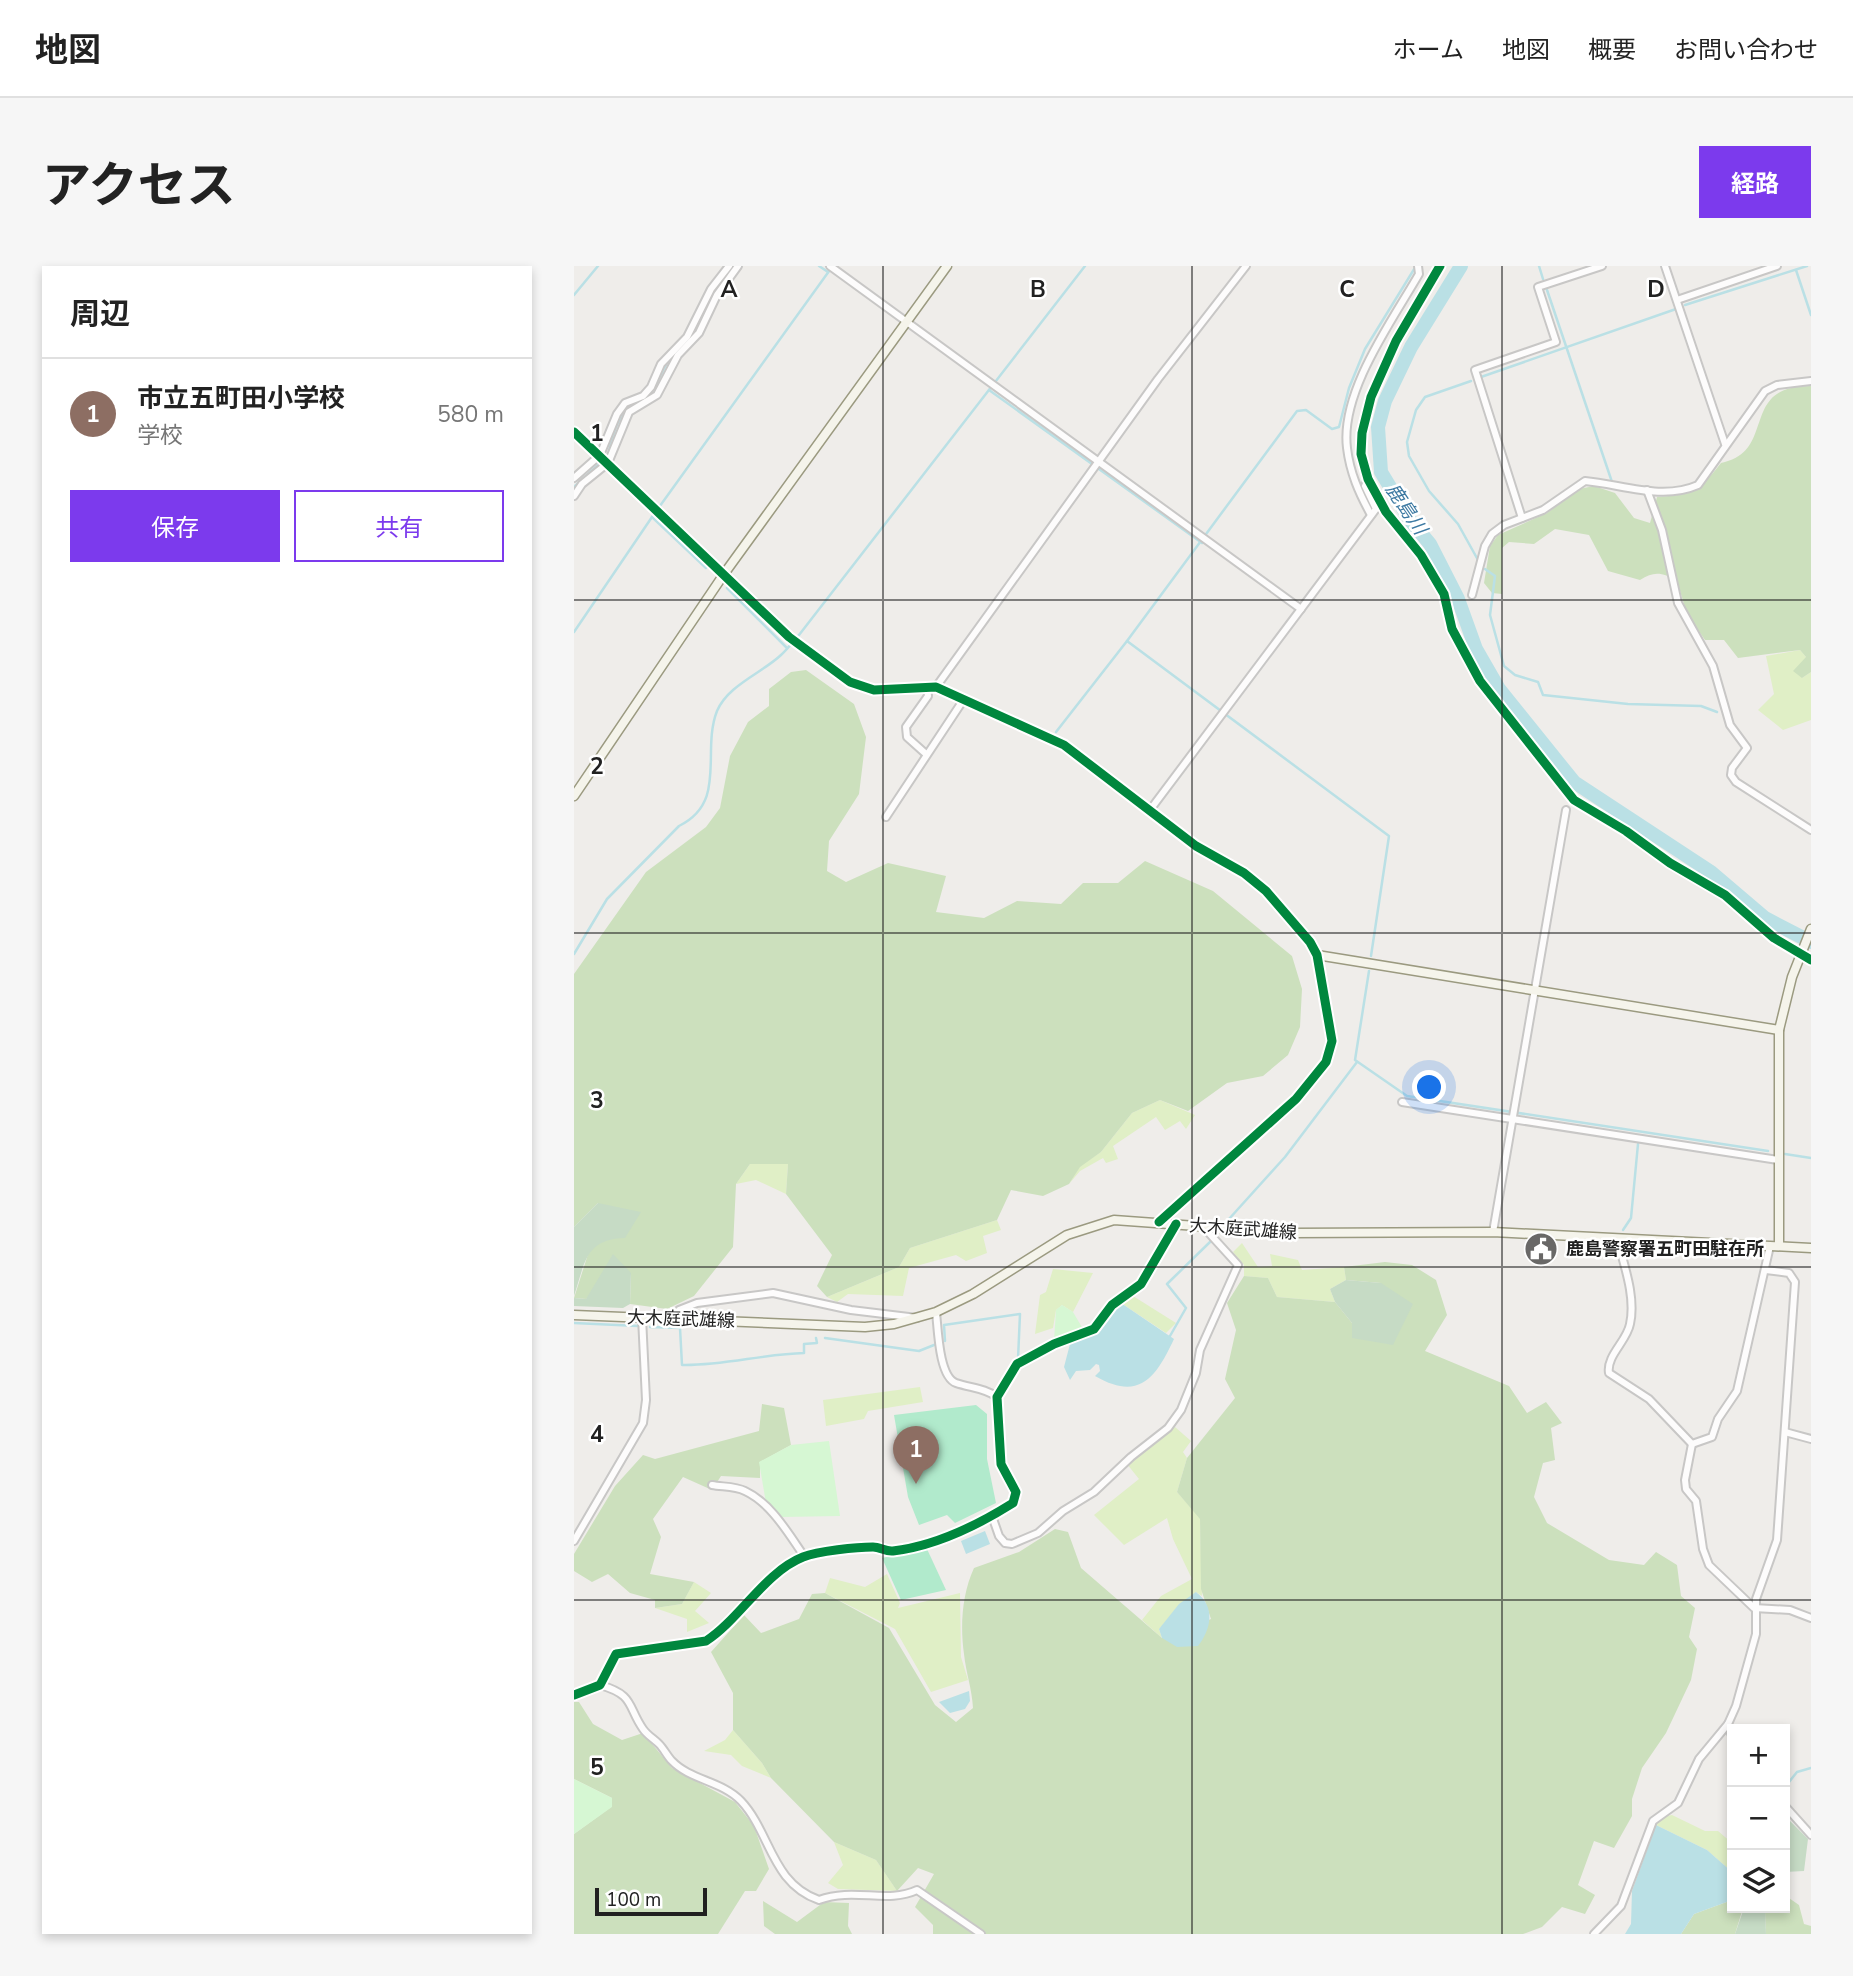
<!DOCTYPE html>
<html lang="ja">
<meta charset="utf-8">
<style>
:root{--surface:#fff;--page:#f6f6f6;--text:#222;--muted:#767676;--line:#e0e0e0;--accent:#7c3aed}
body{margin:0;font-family:"Nunito Sans","Noto Sans JP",sans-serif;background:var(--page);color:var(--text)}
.controls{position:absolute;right:21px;bottom:21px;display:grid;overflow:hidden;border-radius:0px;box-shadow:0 4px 10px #0003}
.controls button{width:63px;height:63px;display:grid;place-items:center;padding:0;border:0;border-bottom:2px solid var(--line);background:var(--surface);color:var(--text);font:35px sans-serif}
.scale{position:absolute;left:21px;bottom:18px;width:112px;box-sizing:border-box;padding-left:7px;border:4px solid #212121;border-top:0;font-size:19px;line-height:24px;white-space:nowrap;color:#212121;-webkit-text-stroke:5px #fff;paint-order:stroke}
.you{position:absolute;left:856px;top:822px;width:24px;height:24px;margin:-18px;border:5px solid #fff;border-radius:50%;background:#1a73e8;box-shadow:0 0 0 10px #1a73e833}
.badge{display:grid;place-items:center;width:46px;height:46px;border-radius:50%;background:var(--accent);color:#fff;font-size:23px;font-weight:700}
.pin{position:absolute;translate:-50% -58px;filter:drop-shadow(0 2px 4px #0008)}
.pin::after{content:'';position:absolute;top:37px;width:24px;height:21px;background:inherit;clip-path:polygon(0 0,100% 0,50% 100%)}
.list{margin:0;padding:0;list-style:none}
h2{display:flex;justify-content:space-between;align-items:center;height:91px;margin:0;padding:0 28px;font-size:30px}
h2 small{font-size:23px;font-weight:400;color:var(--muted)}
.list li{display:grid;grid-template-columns:46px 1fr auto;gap:21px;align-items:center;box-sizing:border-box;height:112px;padding:0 28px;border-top:2px solid var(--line)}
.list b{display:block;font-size:26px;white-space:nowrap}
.list p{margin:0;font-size:23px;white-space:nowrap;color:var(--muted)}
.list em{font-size:23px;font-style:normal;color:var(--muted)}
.actions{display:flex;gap:14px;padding:21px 28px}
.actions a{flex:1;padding:16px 0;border:2px solid var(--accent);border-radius:0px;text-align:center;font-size:24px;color:var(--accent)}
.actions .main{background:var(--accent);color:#fff}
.icon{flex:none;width:38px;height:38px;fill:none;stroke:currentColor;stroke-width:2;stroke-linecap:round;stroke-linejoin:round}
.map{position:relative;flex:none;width:1237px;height:1668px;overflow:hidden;border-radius:0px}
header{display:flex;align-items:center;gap:42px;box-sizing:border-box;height:98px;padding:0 35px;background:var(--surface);border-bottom:2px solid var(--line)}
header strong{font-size:33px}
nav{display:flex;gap:38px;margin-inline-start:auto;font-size:24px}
.intro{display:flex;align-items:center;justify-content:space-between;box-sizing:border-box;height:168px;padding:0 42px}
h1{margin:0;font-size:49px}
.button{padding:18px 32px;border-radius:0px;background:var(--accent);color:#fff;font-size:24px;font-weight:700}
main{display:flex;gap:42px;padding:0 42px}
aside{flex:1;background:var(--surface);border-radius:0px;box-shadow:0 4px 10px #0003}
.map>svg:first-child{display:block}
.grass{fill:#e0efc6}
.forest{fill:#cce0bd}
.cemetery{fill:#c6dbc5}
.park{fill:#d6f7d3}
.pitch{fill:#b1eacc}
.water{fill:#bae0e5}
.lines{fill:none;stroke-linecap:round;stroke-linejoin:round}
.stream{stroke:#bae0e5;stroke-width:2.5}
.river{stroke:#bae0e5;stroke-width:14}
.street-casing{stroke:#c8c7c6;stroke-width:10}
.secondary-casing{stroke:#9b9a80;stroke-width:11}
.street{stroke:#fdfcfc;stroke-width:6}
.secondary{stroke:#f5f4eb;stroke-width:8}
.cycleway-casing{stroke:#fff;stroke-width:13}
.cycleway{stroke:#00873e;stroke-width:9}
.grid{fill:none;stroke:#212121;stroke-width:2;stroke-opacity:0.55}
.labels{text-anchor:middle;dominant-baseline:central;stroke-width:5;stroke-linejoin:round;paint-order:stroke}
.street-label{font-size:18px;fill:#212121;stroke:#fff}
.poi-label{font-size:18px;font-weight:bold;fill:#212121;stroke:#fff;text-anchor:start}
.water-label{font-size:19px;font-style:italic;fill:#3c79a2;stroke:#fff}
.grid-label{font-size:23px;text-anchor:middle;font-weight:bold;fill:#212121;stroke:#fff;stroke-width:5;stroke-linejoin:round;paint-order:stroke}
</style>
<header>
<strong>地図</strong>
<nav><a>ホーム</a><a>地図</a><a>概要</a><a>お問い合わせ</a></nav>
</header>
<div class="intro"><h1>アクセス</h1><a class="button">経路</a></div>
<main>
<aside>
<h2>周辺<small></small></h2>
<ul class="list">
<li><span class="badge" style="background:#8d6e63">1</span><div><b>市立五町田小学校</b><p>学校</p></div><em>580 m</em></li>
</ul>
<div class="actions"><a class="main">保存</a><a>共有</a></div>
</aside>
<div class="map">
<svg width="1237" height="1668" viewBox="0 0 1237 1668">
<rect width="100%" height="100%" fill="#efedea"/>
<g class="grass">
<path d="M 1226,384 L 1232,391 L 1228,412 L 1237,406 L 1237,454 L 1209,464 L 1184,444 L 1200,428 L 1192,390 Z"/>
<path d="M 586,834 L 621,849 L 612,863 L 606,855 L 591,864 L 582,851 L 539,880 L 544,893 L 532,897 L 529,892 L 506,905 L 495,918 L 506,900 L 527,886 L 558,847 Z"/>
<path d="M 176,898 L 214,898 L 212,928 L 182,914 L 162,918 Z"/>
<path d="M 423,954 L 427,964 L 409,970 L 413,987 L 392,995 L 382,989 L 335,1002 L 329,1030 L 274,1028 L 263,1036 L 253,1031 L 325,1001 L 336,982 Z"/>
<path d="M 668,977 L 684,1001 L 698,1000 L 696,988 L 724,994 L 728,1004 L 770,1001 L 772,1014 L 756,1023 L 761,1036 L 703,1031 L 694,1012 L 670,1010 L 670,999 L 659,986 Z"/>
<path d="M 479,1003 L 519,1007 L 499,1046 L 488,1039 L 482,1044 L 479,1062 L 461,1068 L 466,1029 L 472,1026 Z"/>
<path d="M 559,1030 L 602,1057 L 592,1067 L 547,1037 Z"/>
<path d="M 346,1121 L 349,1136 L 294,1145 L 290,1153 L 252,1160 L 249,1134 Z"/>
<path d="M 601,1161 L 617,1175 L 609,1186 L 613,1192 L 603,1226 L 626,1252 L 628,1330 L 622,1326 L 585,1363 L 588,1372 L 568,1354 L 587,1330 L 618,1313 L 599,1273 L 593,1252 L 550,1279 L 520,1249 L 565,1213 L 553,1198 Z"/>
<path d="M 313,1308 L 326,1337 L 324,1342 L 386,1327 L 387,1391 L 394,1414 L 357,1426 L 321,1363 L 251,1327 L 256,1312 L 291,1321 Z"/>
<path d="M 120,1316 L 137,1327 L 121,1345 L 135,1357 L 113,1366 L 113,1353 L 81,1342 L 108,1338 Z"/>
<path d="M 159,1464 L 188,1497 L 197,1512 L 168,1500 L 157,1489 L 130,1485 L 151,1474 Z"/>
<path d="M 1098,1549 L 1131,1565 L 1144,1565 L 1158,1577 L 1158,1606 L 1133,1584 L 1082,1559 L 1087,1551 Z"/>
<path d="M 260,1576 L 302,1594 L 323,1625 L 264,1623 L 254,1617 L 269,1599 Z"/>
</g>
<g class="forest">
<path d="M 1237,120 L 1237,406 L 1228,412 L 1219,405 L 1232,391 L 1226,384 L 1164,392 L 1150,374 L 1131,374 L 1113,348 L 1103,315 C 1088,306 1080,305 1066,314 L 1034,305 L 1015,269 L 981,263 L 960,278 L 935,276 L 928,282 L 928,328 L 918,327 L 910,317 L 916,280 L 924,269 L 973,247 L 1005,223 L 1020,220 L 1041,227 L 1060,252 L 1076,257 L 1083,231 C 1118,229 1125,225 1147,197 C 1204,186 1164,119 1237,120 Z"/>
<path d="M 232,404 L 280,438 L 292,471 L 285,528 L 255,575 L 253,605 L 272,616 L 314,597 L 372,610 L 362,646 L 410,652 L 443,635 L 487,638 L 509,617 L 544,617 L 571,595 L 639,625 L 718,690 L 728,723 L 726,761 L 714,789 L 689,810 L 653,817 L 614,845 L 586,834 L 558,847 L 527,886 L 506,901 L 495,918 L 469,930 L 437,924 L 423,954 L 336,982 L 325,1001 L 253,1031 L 243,1020 L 258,989 L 212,928 L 214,898 L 176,898 L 162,918 L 159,981 L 120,1030 L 93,1043 L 56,1038 L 57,1008 L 12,1033 L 0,1032 L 15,985 L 31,972 L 24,937 L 0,961 L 0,708 L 72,606 L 132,561 L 146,542 L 156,490 L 174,456 L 195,440 L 195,423 L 217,406 Z"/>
<path d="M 811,996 L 838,999 L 862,1014 L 873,1049 L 851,1085 L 935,1120 L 953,1147 L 972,1136 L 988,1157 L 977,1162 L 981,1194 L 969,1197 L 960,1231 L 973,1257 L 1035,1294 L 1070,1299 L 1082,1286 L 1103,1299 L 1107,1330 L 1121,1342 L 1115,1371 L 1123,1383 L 1117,1414 L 1092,1467 L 1068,1502 L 1058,1533 L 1058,1550 L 1040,1582 L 1020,1575 L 1004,1619 L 1021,1629 L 1011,1648 L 988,1641 L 968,1661 L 949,1668 L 359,1668 L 359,1659 L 341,1641 L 360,1608 L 344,1602 L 323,1625 L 302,1594 L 260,1576 L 197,1512 L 188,1497 L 159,1464 L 159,1427 L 137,1386 L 170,1349 L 187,1367 L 225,1353 L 238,1328 L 251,1327 L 315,1362 L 361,1439 L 382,1456 L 399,1442 C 398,1423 392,1407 390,1388 C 386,1360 388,1328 400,1302 L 445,1286 L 481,1263 L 494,1266 L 507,1302 L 588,1372 L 637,1353 L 627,1323 L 626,1253 L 603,1226 L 613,1192 L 661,1132 L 651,1113 L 662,1064 L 653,1037 L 670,1010 L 694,1012 L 703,1031 L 761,1036 L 778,1057 L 807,1017 L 772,1014 L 770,1001 Z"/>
<path d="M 188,1138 L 210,1142 L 217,1179 L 186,1196 L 186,1212 L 147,1210 L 138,1224 L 109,1211 L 79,1253 L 87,1271 L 76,1308 L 120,1316 L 108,1338 L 81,1342 L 81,1334 L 56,1327 L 34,1308 L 18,1316 L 0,1305 L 0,1288 L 41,1220 L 69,1189 L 81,1193 L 185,1165 Z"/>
<path d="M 0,1436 L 5,1436 L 19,1458 L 48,1474 L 69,1467 L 98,1502 L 161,1536 L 180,1560 L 195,1603 L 182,1625 L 171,1625 L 144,1668 L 0,1668 L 0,1568 L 37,1541 L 38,1532 L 0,1513 Z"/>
<path d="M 1212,1630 L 1225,1639 L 1230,1658 L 1237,1660 L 1237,1668 L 1192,1668 L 1191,1645 L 1195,1642 L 1211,1642 Z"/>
<path d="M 1158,1634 L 1158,1642 L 1169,1642 L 1161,1668 L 1107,1668 L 1120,1648 Z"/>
<path d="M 189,1635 L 223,1656 L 250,1636 L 275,1637 L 274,1660 L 278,1668 L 201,1668 L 190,1660 Z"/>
</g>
<g class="cemetery">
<path d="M 24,937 L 67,946 L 51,972 C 11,973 11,997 0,1030 L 0,961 Z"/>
<path d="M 39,988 L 57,1007 L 56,1038 L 49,1042 L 0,1040 L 0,1032 L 12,1033 Z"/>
<path d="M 772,1014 L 807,1017 L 839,1038 L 819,1079 L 778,1072 L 778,1057 L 761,1036 L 756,1023 Z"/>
<path d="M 1211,1554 L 1215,1554 L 1234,1573 L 1230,1605 L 1211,1606 Z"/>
<path d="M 1170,1642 L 1191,1642 L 1192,1668 L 1161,1668 Z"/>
</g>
<g class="park">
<path d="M 488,1039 L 499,1046 L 509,1063 L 480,1075 L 482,1044 Z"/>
<path d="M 255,1175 L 266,1250 L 208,1251 L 192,1237 L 185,1196 L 217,1179 Z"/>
<path d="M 0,1513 L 38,1532 L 38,1541 L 0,1568 Z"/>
</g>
<g class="pitch">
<path d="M 402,1139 L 413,1148 L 413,1193 L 422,1237 L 381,1257 L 373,1249 L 345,1259 L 334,1231 L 320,1149 Z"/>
<path d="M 353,1283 L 372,1324 L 327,1334 L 308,1292 Z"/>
</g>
<g class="water">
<path d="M 547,1037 L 600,1073 C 582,1111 566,1136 521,1110 L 526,1105 L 525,1099 L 522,1098 L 516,1104 L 502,1105 L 496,1114 L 490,1101 L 496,1078 L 521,1066 Z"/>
<path d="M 411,1265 L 416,1278 L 392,1288 L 387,1275 Z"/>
<path d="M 622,1326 C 642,1341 637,1363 624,1380 L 603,1381 L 588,1372 L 585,1363 L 605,1338 Z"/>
<path d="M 395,1425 L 396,1435 L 391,1443 L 376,1447 L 365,1436 Z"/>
<path d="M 1082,1559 L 1133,1584 L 1158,1606 L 1158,1634 L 1120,1648 L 1107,1668 L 1051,1668 L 1057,1658 L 1058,1625 Z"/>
</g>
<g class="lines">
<g class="stream">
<path d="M 245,0 L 254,6"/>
<path d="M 965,0 L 969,13"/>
<path d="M 1222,4 L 1237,49"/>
<path d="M 973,24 L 1038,216"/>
<path d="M 0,29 L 24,0"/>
<path d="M 1111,39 L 1233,0"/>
<path d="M 119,69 L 138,29 L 152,11"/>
<path d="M 907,111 L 1102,43"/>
<path d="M 897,115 L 851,131 L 842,144 L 833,176 L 835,190 L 855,225 L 884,258 L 904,294"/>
<path d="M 415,124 L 628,277"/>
<path d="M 76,130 L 95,93"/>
<path d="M 34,189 C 40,166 42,148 64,137"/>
<path d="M 0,221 L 26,197"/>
<path d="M 132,302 L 78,251 L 258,1"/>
<path d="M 911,303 L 921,310 L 916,349 L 930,400 L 941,409 L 964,416 L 969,429 L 1054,438 L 1127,440 L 1143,446"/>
<path d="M 153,322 L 213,382"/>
<path d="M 0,366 L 78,251"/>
<path d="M 482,466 L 553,375"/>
<path d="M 0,688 L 33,633 L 105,560 C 154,536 127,486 143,445 C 154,419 188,407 207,389 C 214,383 219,375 225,369 L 511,0"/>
<path d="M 797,690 L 815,570 L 553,375 L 723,145 L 732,144 L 758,163 L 765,161 L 775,122 L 791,83 L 842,0"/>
<path d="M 795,705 L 781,794 L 833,830 L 1194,885"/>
<path d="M 1211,888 L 1237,892"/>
<path d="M 655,953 L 711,891 L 783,796"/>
<path d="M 1049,964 L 1057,952 L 1064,878"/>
<path d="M 0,1057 L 64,1060"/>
<path d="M 76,1061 L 106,1062 L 108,1099 C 149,1100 188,1088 230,1087 L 230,1078 L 243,1077 L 242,1072"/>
<path d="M 596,1070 L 612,1042 L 593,1018 L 637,975"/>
<path d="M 251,1072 L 345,1085 L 360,1079"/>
<path d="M 371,1075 L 370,1059 L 446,1048 L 444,1093"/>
<path d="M 1211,1521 L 1223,1506 L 1237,1502"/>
</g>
<path class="river" d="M 887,0 L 837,81 L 811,135 L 804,161 L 807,206 L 836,254 L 856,278 L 884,333 L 902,383 L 925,423 L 1000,516 L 1137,606 L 1191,652 L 1237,676"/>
<defs>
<g id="street">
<path d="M 256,0 L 727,343"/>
<path d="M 866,0 L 822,75 L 797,131 L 788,167 L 787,188 L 794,213 L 812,246 L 847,289 L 870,328 L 878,363 L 906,415 L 1000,534 L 1052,565 L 1096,597 L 1151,629 L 1200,672 L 1237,694"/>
<path d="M 1091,0 L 1151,178"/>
<path d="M 1103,34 L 1203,0"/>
<path d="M 0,212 L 26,189 L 43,148 L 51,137 L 69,130 L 77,121 L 87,98 L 113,71 L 137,23 L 155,0"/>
<path d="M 1073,224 L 1088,264 L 1104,337 L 1139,400 L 1156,459 L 1173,482 L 1158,502 L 1157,509 L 1162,516 L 1237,564"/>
<path d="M 0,230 L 8,218 L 34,197 L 55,146 L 83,129 L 104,89 L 125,67 L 143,29 L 164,0"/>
<path d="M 797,249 C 785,227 776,207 773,182 C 766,126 818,55 845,8 L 844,0"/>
<path d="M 948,252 L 901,104 L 982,76 L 964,21 L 1028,0"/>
<path d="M 898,329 L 911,280 L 918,268 L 930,259 L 969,244 L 1011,215 C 1047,218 1088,235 1124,219 L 1191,125 L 1203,119 L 1237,115"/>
<path d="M 362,421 L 584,113 L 672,0"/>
<path d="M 352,488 L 333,471 L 332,461 L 354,430 L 353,420"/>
<path d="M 576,544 L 802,243 L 791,220 L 794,213"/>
<path d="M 312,551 L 390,433"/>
<path d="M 828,836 L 1204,894"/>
<path d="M 919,966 L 992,544"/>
<path d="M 1043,972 C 1050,999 1062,1031 1056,1058 C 1053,1075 1032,1090 1035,1107 L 1075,1133 L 1118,1178"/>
<path d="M 362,1046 C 364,1064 365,1111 382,1117 C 397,1122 411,1122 423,1131"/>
<path d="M 102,1051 L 105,1044 L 123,1037 L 199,1027 L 277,1044 L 343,1052"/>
<path d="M 1211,1166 L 1237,1173"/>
<path d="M 1118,1178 L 1111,1214 L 1112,1223 L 1122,1235 L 1129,1283 L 1135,1299 L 1180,1342 L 1216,1344 L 1237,1352"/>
<path d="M 1118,1178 L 1138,1171 L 1144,1153 L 1163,1125 L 1196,980"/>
<path d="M 138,1219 C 148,1221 161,1220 171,1225 C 197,1237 214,1267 230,1290"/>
<path d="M 418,1250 L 425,1270 L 431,1277 L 438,1278 L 464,1267 L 489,1245 L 520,1226 L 557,1191 L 594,1162 L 607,1144 L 622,1107 L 626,1084 L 664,999 L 634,966 L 633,959"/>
<path d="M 0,1275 L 69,1157 L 72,1134 L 68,1051"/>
<path d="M 26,1419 C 61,1429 53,1440 69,1463 C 73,1469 80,1473 85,1478 C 90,1483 93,1490 98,1495 C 116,1514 148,1515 167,1535 C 197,1567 197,1617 245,1634 C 280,1621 313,1638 343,1624 L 407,1668"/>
<path d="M 0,1429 L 26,1419 L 42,1388 L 132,1375 C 165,1354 191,1306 229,1291 C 244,1285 283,1281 299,1281 C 306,1281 312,1286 319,1285 C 361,1280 404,1259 439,1237 L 442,1226 L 427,1198 L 423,1131 L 443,1098 L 480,1078 L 520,1063 L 538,1039 L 567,1018 L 602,958"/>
<path d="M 1154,1458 L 1158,1470"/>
<path d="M 1211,1540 L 1237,1569"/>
<path d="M 1020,1668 L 1047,1640 L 1079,1555 L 1104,1537 L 1125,1493 L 1154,1458 L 1162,1440 L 1182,1368 L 1182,1333 L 1203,1274 L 1221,1016 L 1215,1007 L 1192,1004"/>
</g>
<g id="secondary">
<path d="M 0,166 L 215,371 L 276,416 L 300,424 L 362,421 L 490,479 L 622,580 L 670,607 L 692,625 L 736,676 L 743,689 L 758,775 L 752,796 L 722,833 L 585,956"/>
<path d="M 0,530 L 150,308 L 373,0"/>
<path d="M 743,689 L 1205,764"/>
<path d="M 1205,980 L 1205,764 L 1218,711 L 1237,663"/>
<path d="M 0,1049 L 291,1061 L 320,1058 L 362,1046 L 399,1028 L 493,969 L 540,954 L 718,967 L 919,966 L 1237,982"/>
</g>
</defs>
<use href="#street" class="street-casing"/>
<use href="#secondary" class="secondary-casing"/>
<use href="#street" class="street"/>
<use href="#secondary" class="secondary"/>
<defs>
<g id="cycleway">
<path d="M 866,0 L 822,75 L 797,131 L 788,167 L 787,188 L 794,213 L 812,246 L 847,289 L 870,328 L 878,363 L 906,415 L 1000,534 L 1052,565 L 1096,597 L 1151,629 L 1200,672 L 1237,694"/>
<path d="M 0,166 L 215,371 L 276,416 L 300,424 L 362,421 L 490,479 L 622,580 L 670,607 L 692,625 L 736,676 L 743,689 L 758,775 L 752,796 L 722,833 L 585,956"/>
<path d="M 0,1429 L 26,1419 L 42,1388 L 132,1375 C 165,1354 191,1306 229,1291 C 244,1285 283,1281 299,1281 C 306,1281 312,1286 319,1285 C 361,1280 404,1259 439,1237 L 442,1226 L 427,1198 L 423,1131 L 443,1098 L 480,1078 L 520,1063 L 538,1039 L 567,1018 L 602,958"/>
</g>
</defs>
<use href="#cycleway" class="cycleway-casing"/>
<use href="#cycleway" class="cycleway"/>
</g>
<path class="grid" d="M 309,0 L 309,1668M 618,0 L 618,1668M 928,0 L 928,1668M 0,334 L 1237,334M 0,667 L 1237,667M 0,1001 L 1237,1001M 0,1334 L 1237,1334"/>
<defs>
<symbol id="civic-disc" viewBox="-11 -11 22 22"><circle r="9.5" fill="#696867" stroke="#fff"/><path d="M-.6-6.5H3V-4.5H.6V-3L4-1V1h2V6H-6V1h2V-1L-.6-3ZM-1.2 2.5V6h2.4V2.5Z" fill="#fff"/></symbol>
</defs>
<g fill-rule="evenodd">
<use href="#civic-disc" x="948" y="964" width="38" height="38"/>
</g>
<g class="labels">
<g class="street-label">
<text transform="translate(669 963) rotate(4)">大木庭武雄線</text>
<text transform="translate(107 1053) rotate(2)">大木庭武雄線</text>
</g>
<g class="poi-label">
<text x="992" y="983">鹿島警察署五町田駐在所</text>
</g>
<g class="water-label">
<text transform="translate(832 243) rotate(56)">鹿島川</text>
</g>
</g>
<g class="grid-label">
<text x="155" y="31">A</text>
<text x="464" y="31">B</text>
<text x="773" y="31">C</text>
<text x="1082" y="31">D</text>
<text x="23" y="175">1</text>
<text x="23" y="508">2</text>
<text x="23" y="842">3</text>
<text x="23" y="1176">4</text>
<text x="23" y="1509">5</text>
</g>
</svg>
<div class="controls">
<button>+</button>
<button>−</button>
<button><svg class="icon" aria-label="layers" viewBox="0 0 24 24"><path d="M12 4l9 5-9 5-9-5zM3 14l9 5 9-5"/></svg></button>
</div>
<div class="scale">100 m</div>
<div class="you"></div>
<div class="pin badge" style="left:342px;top:1218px;background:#8d6e63">1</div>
</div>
</main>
